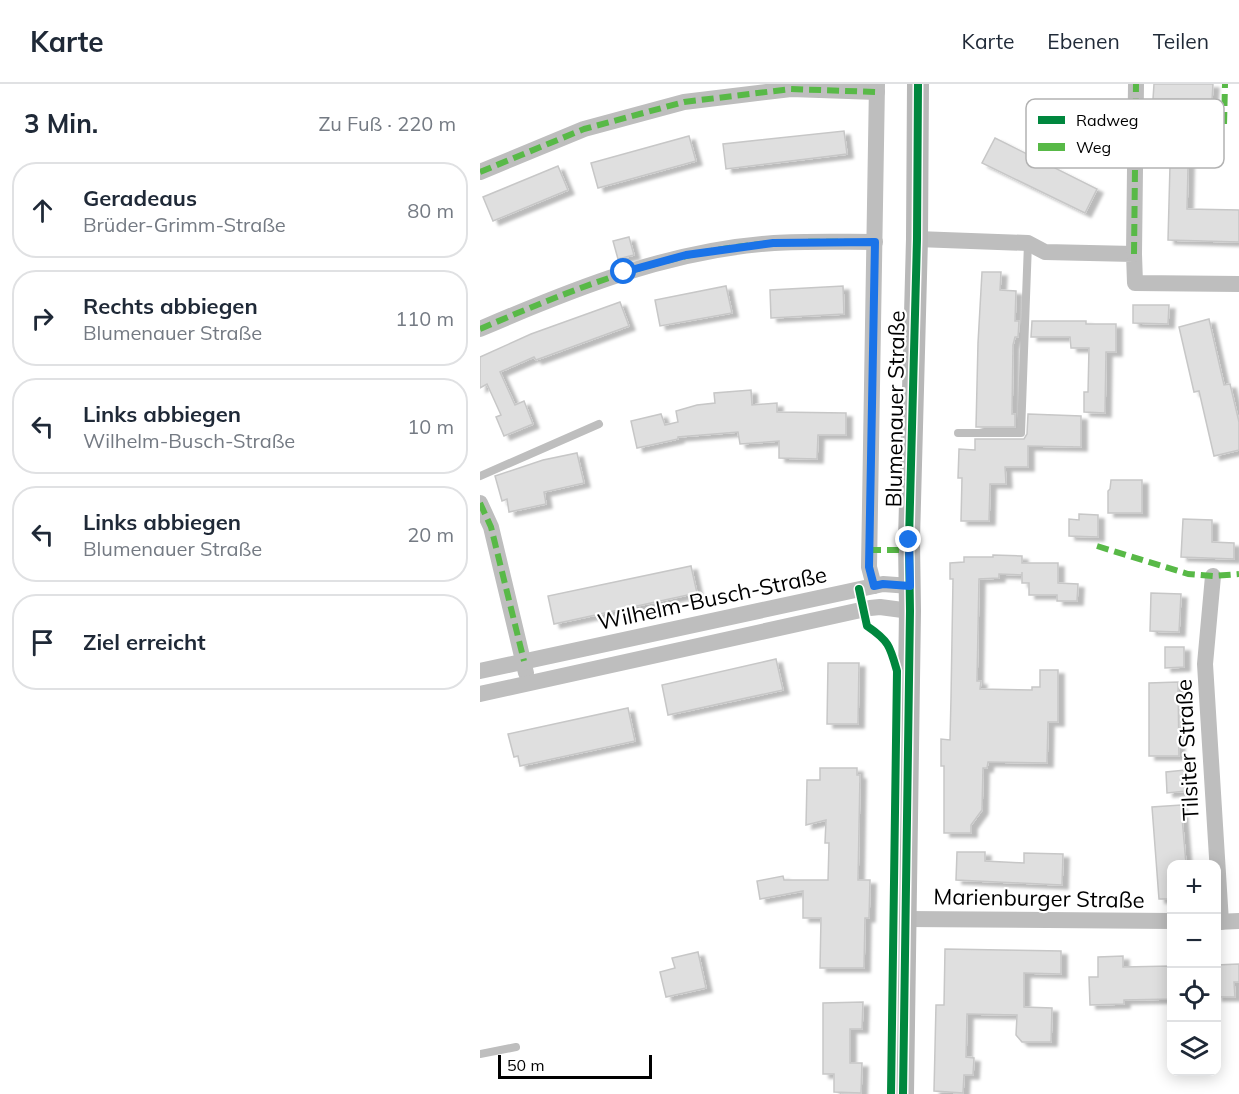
<!DOCTYPE html>
<html lang="de">
<meta charset="utf-8">
<style>
:root{--surface:#fff;--page:#f6f6f7;--text:#1f2937;--muted:#747a83;--line:#e0e1e3}
body{margin:0;font-family:Mulish,sans-serif;background:var(--page);color:var(--text)}
.controls{position:absolute;right:18px;bottom:18px;display:grid;overflow:hidden;border-radius:12px;box-shadow:0 3px 15px #0003}
.controls button{width:54px;height:54px;display:grid;place-items:center;padding:0;border:0;border-bottom:2px solid var(--line);background:var(--surface);color:var(--text);font:30px sans-serif}
.scale{position:absolute;left:18px;bottom:15px;width:154px;box-sizing:border-box;padding-left:6px;border:3px solid #000;border-top:0;font-size:16px;line-height:21px;white-space:nowrap;color:#000;-webkit-text-stroke:4px #fff;paint-order:stroke}
.stop{position:absolute;width:18px;height:18px;margin:-14px;border:4px solid #1a73e8;border-radius:50%;background:#fff}
.stop.end{background:#1a73e8;border-color:#fff;box-shadow:0 2px 6px #0008}
.list{margin:0;padding:0;list-style:none}
h2{display:flex;justify-content:space-between;align-items:center;height:78px;margin:0;padding:0 24px;font-size:26px}
h2 small{font-size:20px;font-weight:400;color:var(--muted)}
.list li{display:grid;grid-template-columns:39px 1fr auto;gap:18px;align-items:center;box-sizing:border-box;height:96px;margin:0 12px 12px;padding:0 12px;border:2px solid var(--line);border-radius:24px}
.list b{display:block;font-size:22px;white-space:nowrap}
.list p{margin:0;font-size:20px;white-space:nowrap;color:var(--muted)}
.list em{font-size:20px;font-style:normal;color:var(--muted)}
.icon{flex:none;width:33px;height:33px;fill:none;stroke:currentColor;stroke-width:2;stroke-linecap:round;stroke-linejoin:round}
.map{position:relative;flex:none;width:759px;height:1010px;overflow:hidden}
header{display:flex;align-items:center;gap:36px;box-sizing:border-box;height:84px;padding:0 30px;background:var(--surface);border-bottom:2px solid var(--line)}
header strong{font-size:28px}
nav{display:flex;gap:33px;margin-inline-start:auto;font-size:21px}
main{display:flex}
aside{flex:1;background:var(--surface)}
.map>svg:first-child{display:block}
.building{fill:#dfdfdf;stroke:#c7c7c7;stroke-width:1.5;filter:url(#shadow)}
.lines{fill:none;stroke-linecap:round;stroke-linejoin:round}
.lane{stroke:#bebebe;stroke-width:8}
.street{stroke:#bebebe;stroke-width:16}
.secondary{stroke:#b8b8b8;stroke-width:22}
.quiet{stroke:#58b947;stroke-width:6;stroke-dasharray:12 6;stroke-linecap:butt}
.cycleway-casing{stroke:#fff;stroke-width:11}
.cycleway{stroke:#00873e;stroke-width:8}
.route{stroke:#1a73e8;stroke-width:8}
.labels{text-anchor:middle;dominant-baseline:central;stroke-width:4.5;stroke-linejoin:round;paint-order:stroke}
.street-label{font-size:22px;fill:#000;stroke:#fff}
.key{fill:#fff;stroke:#b2b2b2;stroke-width:1.5}
.key-label{font-size:16px;fill:#000}
</style>
<header>
<strong>Karte</strong>
<nav><a>Karte</a><a>Ebenen</a><a>Teilen</a></nav>
</header>
<main>
<aside>
<h2>3 Min.<small>Zu Fuß · 220 m</small></h2>
<ul class="list">
<li><svg class="icon" aria-label="ahead" viewBox="0 0 24 24"><path d="M12 20V5M6 11l6-6 6 6"/></svg><div><b>Geradeaus</b><p>Brüder-Grimm-Straße</p></div><em>80 m</em></li>
<li><svg class="icon" aria-label="right" viewBox="0 0 24 24"><path d="M7 20v-9h11M14 6l5 5-5 5"/></svg><div><b>Rechts abbiegen</b><p>Blumenauer Straße</p></div><em>110 m</em></li>
<li><svg class="icon" aria-label="left" viewBox="0 0 24 24"><path d="M17 20v-9H6M10 6l-5 5 5 5"/></svg><div><b>Links abbiegen</b><p>Wilhelm-Busch-Straße</p></div><em>10 m</em></li>
<li><svg class="icon" aria-label="left" viewBox="0 0 24 24"><path d="M17 20v-9H6M10 6l-5 5 5 5"/></svg><div><b>Links abbiegen</b><p>Blumenauer Straße</p></div><em>20 m</em></li>
<li><svg class="icon" aria-label="arrive" viewBox="0 0 24 24"><path d="M6 21V4h12l-3 4 3 4H6"/></svg><div><b>Ziel erreicht</b></div></li>
</ul>
</aside>
<div class="map">
<svg width="759" height="1010" viewBox="0 0 759 1010">
<defs>
<filter id="shadow"><feDropShadow dx="6" dy="4" stdDeviation="1.5" flood-color="#0004"/></filter>
</defs>
<rect width="100%" height="100%" fill="#fff"/>
<g class="building">
<path d="M 674,0 L 733,0 L 732,16 L 673,15 Z"/>
<path d="M 691,44 L 709,44 L 707,125 L 759,126 L 759,158 L 688,156 Z"/>
<path d="M 364,47 L 367,70 L 246,85 L 243,60 Z"/>
<path d="M 209,52 L 216,77 L 118,104 L 111,79 Z"/>
<path d="M 515,54 L 617,105 L 605,129 L 502,79 Z"/>
<path d="M 78,82 L 88,106 L 13,137 L 3,113 Z"/>
<path d="M 149,153 L 154,171 L 138,175 L 133,157 Z"/>
<path d="M 502,188 L 521,188 L 520,206 L 536,207 L 535,237 L 539,237 L 538,253 L 535,253 L 533,261 L 532,330 L 535,330 L 535,343 L 496,343 L 498,259 Z"/>
<path d="M 246,202 L 252,229 L 180,242 L 175,216 Z"/>
<path d="M 363,202 L 364,230 L 291,234 L 290,206 Z"/>
<path d="M 140,218 L 149,242 L 56,276 L 54,273 L 20,288 L 35,321 L 44,317 L 53,340 L 24,352 L 16,333 L 21,331 L 7,300 L 0,304 L 0,273 L 51,250 Z"/>
<path d="M 653,221 L 689,221 L 688,240 L 653,239 Z"/>
<path d="M 729,235 L 744,301 L 750,300 L 759,338 L 759,366 L 734,372 L 719,307 L 714,308 L 699,243 Z"/>
<path d="M 552,237 L 606,237 L 606,240 L 636,240 L 636,268 L 626,268 L 625,329 L 604,328 L 604,308 L 608,308 L 609,264 L 591,264 L 590,253 L 551,253 Z"/>
<path d="M 271,306 L 272,321 L 297,319 L 297,328 L 366,329 L 366,351 L 338,351 L 337,375 L 299,374 L 299,357 L 260,360 L 258,348 L 198,353 L 198,355 L 157,364 L 151,337 L 181,330 L 185,341 L 198,338 L 196,327 L 217,321 L 235,319 L 234,309 Z"/>
<path d="M 548,330 L 601,332 L 601,363 L 548,362 L 548,383 L 525,383 L 526,400 L 510,400 L 509,437 L 481,437 L 482,394 L 478,394 L 479,365 L 495,366 L 495,355 L 544,355 L 547,350 Z"/>
<path d="M 97,369 L 104,399 L 64,408 L 66,420 L 29,428 L 27,415 L 22,417 L 15,392 L 63,376 Z"/>
<path d="M 631,396 L 662,396 L 662,429 L 628,429 L 628,407 L 630,405 Z"/>
<path d="M 599,430 L 618,431 L 618,453 L 589,452 L 589,435 L 599,436 Z"/>
<path d="M 703,435 L 732,436 L 732,458 L 754,459 L 754,475 L 701,473 Z"/>
<path d="M 513,471 L 542,472 L 542,479 L 578,479 L 578,499 L 598,500 L 597,517 L 577,517 L 577,511 L 549,511 L 549,499 L 542,499 L 542,488 L 542,491 L 519,490 L 519,494 L 499,495 L 497,597 L 501,597 L 500,605 L 552,606 L 552,603 L 560,603 L 560,586 L 578,586 L 578,638 L 568,638 L 567,679 L 508,678 L 507,684 L 503,684 L 502,726 L 491,741 L 491,749 L 464,749 L 464,682 L 461,682 L 461,655 L 470,656 L 471,614 L 473,495 L 470,495 L 470,479 L 484,478 L 484,473 L 513,473 Z"/>
<path d="M 211,482 L 217,509 L 74,540 L 68,512 Z"/>
<path d="M 671,509 L 701,510 L 699,548 L 670,547 Z"/>
<path d="M 685,563 L 704,563 L 704,583 L 685,584 Z"/>
<path d="M 296,575 L 303,606 L 188,631 L 182,601 Z"/>
<path d="M 348,579 L 379,579 L 378,640 L 347,640 Z"/>
<path d="M 698,598 L 699,672 L 669,672 L 669,599 Z"/>
<path d="M 148,624 L 155,657 L 40,682 L 38,672 L 34,673 L 28,650 Z"/>
<path d="M 340,684 L 377,684 L 377,691 L 380,691 L 378,796 L 390,796 L 389,834 L 385,834 L 384,884 L 340,884 L 341,834 L 323,834 L 323,807 L 280,815 L 277,797 L 303,792 L 304,796 L 348,796 L 349,759 L 345,759 L 346,736 L 326,741 L 327,696 L 340,696 Z"/>
<path d="M 705,686 L 706,707 L 687,709 L 686,688 Z"/>
<path d="M 701,721 L 706,780 L 692,780 L 692,815 L 679,815 L 672,723 Z"/>
<path d="M 477,768 L 505,768 L 505,777 L 544,779 L 544,769 L 583,770 L 582,801 L 476,796 Z"/>
<path d="M 465,865 L 581,867 L 581,890 L 544,889 L 544,923 L 572,924 L 571,958 L 542,958 L 536,951 L 537,931 L 487,930 L 486,973 L 494,974 L 493,991 L 484,991 L 483,1009 L 454,1007 L 456,921 L 464,921 Z"/>
<path d="M 218,868 L 226,904 L 186,913 L 180,888 L 195,884 L 192,874 Z"/>
<path d="M 643,872 L 643,883 L 692,882 L 692,915 L 644,916 L 644,920 L 610,921 L 609,893 L 618,893 L 618,873 Z"/>
<path d="M 759,880 L 759,898 L 754,898 L 755,913 L 736,913 L 736,881 Z"/>
<path d="M 383,918 L 382,945 L 370,945 L 370,979 L 382,979 L 381,1009 L 354,1008 L 354,990 L 343,990 L 343,919 Z"/>
</g>
<g class="lines">
<g class="lane">
<path d="M 478,349 L 541,349 L 548,159"/>
<path d="M 0,392 L 119,340"/>
<path d="M 0,970 L 36,963"/>
</g>
<g class="street">
<path d="M 0,88 L 104,45 L 204,18 L 311,5 L 397,8"/>
<path d="M 437,155 L 548,159 L 565,168 L 654,170 L 655,199 L 759,200"/>
<path d="M 654,170 L 656,0"/>
<path d="M 0,245 C 95,204 190,166 294,159 C 327,157 361,158 395,158"/>
<path d="M 0,419 L 11,443 L 46,589"/>
<path d="M 733,492 L 725,580 L 741,838"/>
<path d="M 394,502 L 389,483 L 397,0"/>
<path d="M 0,587 L 394,502 L 403,500 L 430,502"/>
<path d="M 0,610 L 390,524 L 400,523 L 430,527"/>
<path d="M 426,835 L 692,837"/>
<path d="M 736,838 L 759,837"/>
</g>
<path class="secondary" d="M 423,1010 L 430,527 L 429,456 L 437,155 L 438,0"/>
<g class="quiet">
<path d="M 656,40 L 744,42 L 745,0"/>
<path d="M 0,88 L 104,45 L 204,18 L 311,5 L 397,8"/>
<path d="M 654,170 L 656,0"/>
<path d="M 0,245 C 95,204 190,166 294,159 C 327,157 361,158 395,158"/>
<path d="M 0,419 L 11,443 L 44,577"/>
<path d="M 617,462 L 708,490 L 733,492 L 759,490"/>
<path d="M 389,466 L 429,466"/>
</g>
<defs>
<g id="cycleway">
<path d="M 379,505 L 387,542 C 409,557 410,562 417,587 L 411,1010"/>
<path d="M 423,1010 L 430,527 L 429,456 L 437,155 L 438,0"/>
</g>
</defs>
<use href="#cycleway" class="cycleway-casing"/>
<use href="#cycleway" class="cycleway"/>
</g>
<g class="lines">
<path class="route" d="M 144,188 L 206,171 L 293,159 L 395,158 L 389,483 L 394,502 L 403,500 L 430,502 L 429,456"/>
</g>
<g class="labels">
<g class="street-label">
<text transform="translate(415 325) rotate(-89)">Blumenauer Straße</text>
<text transform="translate(232 514) rotate(-12)">Wilhelm-Busch-Straße</text>
<text transform="translate(707 666) rotate(-93)">Tilsiter Straße</text>
<text transform="translate(559 814) rotate(1)">Marienburger Straße</text>
</g>
</g>
<rect x="546" y="15" width="198" height="69" rx="9" class="key"/>
<rect x="558" y="32" width="27" height="8" fill="#00873e"/>
<rect x="558" y="59" width="27" height="8" fill="#58b947"/>
<g class="key-label">
<text x="596" y="42">Radweg</text>
<text x="596" y="69">Weg</text>
</g>
</svg>
<div class="controls">
<button>+</button>
<button>−</button>
<button><svg class="icon" aria-label="locate" viewBox="0 0 24 24"><circle cx="12" cy="12" r="6"/><path d="M12 2v4M12 18v4M2 12h4M18 12h4"/></svg></button>
<button><svg class="icon" aria-label="layers" viewBox="0 0 24 24"><path d="M12 4l9 5-9 5-9-5zM3 14l9 5 9-5"/></svg></button>
</div>
<div class="scale">50 m</div>
<div class="stop" style="left:144px;top:188px"></div>
<div class="stop end" style="left:429px;top:456px"></div>
</div>
</main>
